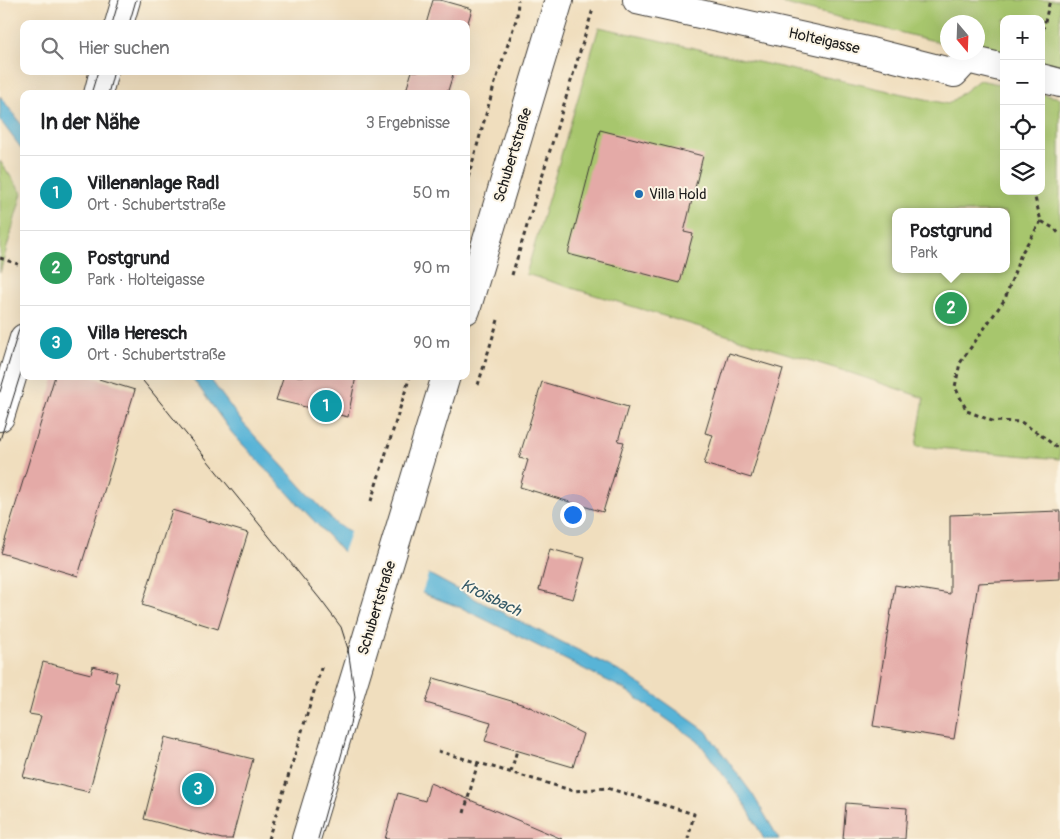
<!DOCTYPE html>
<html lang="de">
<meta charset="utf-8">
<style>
:root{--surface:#fff;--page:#f2f2f2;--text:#202124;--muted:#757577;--line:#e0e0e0;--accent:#b45309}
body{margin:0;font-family:Pangolin,sans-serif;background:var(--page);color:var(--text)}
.controls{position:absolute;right:15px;top:15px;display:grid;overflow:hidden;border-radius:10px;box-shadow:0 5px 20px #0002}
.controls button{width:45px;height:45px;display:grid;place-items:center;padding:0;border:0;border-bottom:1px solid var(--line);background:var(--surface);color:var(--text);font:25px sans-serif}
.compass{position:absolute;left:940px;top:15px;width:45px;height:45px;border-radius:50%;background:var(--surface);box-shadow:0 5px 20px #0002;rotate:161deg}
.you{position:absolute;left:572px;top:514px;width:18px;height:18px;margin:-12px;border:4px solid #fff;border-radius:50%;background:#1a73e8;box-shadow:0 0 0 8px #1a73e833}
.badge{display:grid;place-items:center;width:32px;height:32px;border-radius:50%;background:var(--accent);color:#fff;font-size:16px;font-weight:700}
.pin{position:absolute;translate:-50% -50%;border:2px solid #fff;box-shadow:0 1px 5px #0006}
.popup{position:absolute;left:892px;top:208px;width:118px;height:65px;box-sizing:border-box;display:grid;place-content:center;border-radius:10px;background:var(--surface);filter:drop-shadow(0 1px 4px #0005);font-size:16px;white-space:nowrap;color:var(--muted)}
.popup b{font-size:19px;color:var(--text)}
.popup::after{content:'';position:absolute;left:50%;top:100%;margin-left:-10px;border:10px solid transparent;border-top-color:var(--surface)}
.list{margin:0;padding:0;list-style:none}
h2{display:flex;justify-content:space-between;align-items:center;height:65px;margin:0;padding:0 20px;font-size:21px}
h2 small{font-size:16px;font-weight:400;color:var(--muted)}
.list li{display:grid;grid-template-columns:32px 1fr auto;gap:15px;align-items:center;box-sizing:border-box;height:75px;padding:0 20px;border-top:1px solid var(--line)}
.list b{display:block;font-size:19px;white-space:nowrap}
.list p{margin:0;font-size:16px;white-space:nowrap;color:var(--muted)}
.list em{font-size:16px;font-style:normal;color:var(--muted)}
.icon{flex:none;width:28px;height:28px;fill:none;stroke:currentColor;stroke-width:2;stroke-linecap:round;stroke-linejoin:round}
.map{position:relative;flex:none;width:1060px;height:839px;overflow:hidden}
.search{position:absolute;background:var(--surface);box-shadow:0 5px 20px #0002;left:20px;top:20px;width:450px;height:55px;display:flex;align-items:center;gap:12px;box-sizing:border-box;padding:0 18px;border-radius:10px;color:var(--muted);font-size:19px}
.panel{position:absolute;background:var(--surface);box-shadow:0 5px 20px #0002;left:20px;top:90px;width:450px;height:290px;border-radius:10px}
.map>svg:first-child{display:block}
.green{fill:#a7c66d;stroke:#627144;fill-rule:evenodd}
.water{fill:#59b4d7;stroke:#3a687a}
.pier{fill:#f0debe}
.building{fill:#e4aaa7}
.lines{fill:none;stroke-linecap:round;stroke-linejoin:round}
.minor-casing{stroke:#3c3934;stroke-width:30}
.path{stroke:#3c3934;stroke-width:3;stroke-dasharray:4 4;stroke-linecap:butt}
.minor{stroke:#fff;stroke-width:28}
.tram{stroke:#1c1c1c;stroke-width:1}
.poi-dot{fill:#1f6fb2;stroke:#fcf5e5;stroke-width:2}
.labels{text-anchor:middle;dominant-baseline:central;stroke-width:4;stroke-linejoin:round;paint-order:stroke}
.street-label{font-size:15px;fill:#1c1c1c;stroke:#fcf5e5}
.poi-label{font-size:15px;fill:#1c1c1c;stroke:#fcf5e5;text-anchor:start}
.water-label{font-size:16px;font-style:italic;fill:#345967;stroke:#fcf5e5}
</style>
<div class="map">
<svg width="1060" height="839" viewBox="0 0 1060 839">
<rect width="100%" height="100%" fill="#fcf5e5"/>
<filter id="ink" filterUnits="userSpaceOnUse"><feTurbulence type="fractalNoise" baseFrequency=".02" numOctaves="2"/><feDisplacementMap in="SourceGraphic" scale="10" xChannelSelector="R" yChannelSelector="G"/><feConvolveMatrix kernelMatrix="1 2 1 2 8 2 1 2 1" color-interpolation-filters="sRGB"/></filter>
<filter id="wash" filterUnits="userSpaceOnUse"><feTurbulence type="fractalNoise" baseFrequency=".0096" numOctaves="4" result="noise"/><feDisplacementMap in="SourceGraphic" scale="20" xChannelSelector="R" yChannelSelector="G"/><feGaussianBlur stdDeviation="1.12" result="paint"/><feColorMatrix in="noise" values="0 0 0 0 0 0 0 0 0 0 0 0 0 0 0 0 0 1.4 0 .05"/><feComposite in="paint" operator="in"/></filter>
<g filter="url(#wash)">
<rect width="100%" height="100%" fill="#f0debe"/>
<g class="green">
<path d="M 769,0 L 1060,0 L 1060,72 L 1041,67 L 1041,19 L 1004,19 L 1004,58 L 978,52 L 978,22 L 948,22 L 947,44 Z"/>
<path d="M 599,27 L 948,104 L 979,80 L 1004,85 L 1004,191 L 1041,191 L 1041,94 L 1060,98 L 1060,459 L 916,446 L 924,398 L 851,373 L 526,274 ZM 896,212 L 1006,212 L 1006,269 L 896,269 Z"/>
<path d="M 0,161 L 22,193 L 0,273 Z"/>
</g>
<g class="water">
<path d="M 0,96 L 24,128 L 24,152 L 0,120 Z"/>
<path d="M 191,376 L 208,376 L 242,422 L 336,524 L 479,601 L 584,653 L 628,676 L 706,731 L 753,795 L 779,839 L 764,839 L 746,806 L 699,742 L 624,689 L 464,609 L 422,593 L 343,552 L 232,433 Z"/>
</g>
<path class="pier" d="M 351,530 L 429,572 L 421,595 L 342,555 Z"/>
<g id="blocks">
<g class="building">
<path d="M 433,0 L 440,0 L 472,9 L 466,29 L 466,24 L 426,24 Z"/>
<path d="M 412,71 L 454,71 L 447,94 L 405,94 Z"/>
<path d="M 600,130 L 703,156 L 684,232 L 693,234 L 680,283 L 568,254 Z"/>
<path d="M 729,353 L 783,369 L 751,478 L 704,464 L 713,435 L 705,433 Z"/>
<path d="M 55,376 L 89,376 L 135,390 L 78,576 L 1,553 Z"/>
<path d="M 284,376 L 356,376 L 348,417 L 276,400 Z"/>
<path d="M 542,382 L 628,407 L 618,441 L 624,442 L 603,512 L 520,487 L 528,460 L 519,458 Z"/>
<path d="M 172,510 L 248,533 L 218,629 L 142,605 Z"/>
<path d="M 1060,511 L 1060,579 L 978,583 L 954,739 L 873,726 L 895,585 L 950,594 L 950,515 Z"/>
<path d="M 550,549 L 585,558 L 573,599 L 539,590 Z"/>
<path d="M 43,662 L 91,674 L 93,666 L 117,672 L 115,682 L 119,683 L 89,792 L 23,777 L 41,716 L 29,714 Z"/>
<path d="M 434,678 L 528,706 L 583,734 L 573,767 L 485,741 L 491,722 L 426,703 Z"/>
<path d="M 165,737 L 253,759 L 232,839 L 222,839 L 144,819 Z"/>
<path d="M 430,783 L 562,839 L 385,839 L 398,793 L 425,801 Z"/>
<path d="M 846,803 L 907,808 L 905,839 L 843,839 Z"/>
</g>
</g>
</g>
<g filter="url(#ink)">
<use href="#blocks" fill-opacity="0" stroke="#3c3934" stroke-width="1"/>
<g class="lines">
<defs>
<g id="minor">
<path d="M 637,0 L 871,52 L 954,73 L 967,59 L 1004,68"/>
<path d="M 119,24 L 126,0"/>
<path d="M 1041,78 L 1060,83"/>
<path d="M 98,94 L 104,71"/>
<path d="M 466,310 L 559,0"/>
<path d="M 0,417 L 24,338"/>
<path d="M 306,839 L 446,376"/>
</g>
</defs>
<use href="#minor" class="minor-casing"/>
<g class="path">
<path d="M 1041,38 L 1050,0"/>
<path d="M 466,185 L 494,86 L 517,17 L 518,0"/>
<path d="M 1035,191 L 1034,194 L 1041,221 L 1055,229 L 1060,235"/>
<path d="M 1041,221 L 1021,254 L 1005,299 L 960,363 L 955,387 L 967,411 L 992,421 L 1021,422 L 1045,438 L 1060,450"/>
<path d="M 0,258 L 18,264"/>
<path d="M 512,275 L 593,9"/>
<path d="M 478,385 L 498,320"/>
<path d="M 371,501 L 410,376"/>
<path d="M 438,751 L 574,791 L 607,788 L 694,814 L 688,839"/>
<path d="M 511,772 L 517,750"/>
<path d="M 464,813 L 478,762"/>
<path d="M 268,839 L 286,784 L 322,665"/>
</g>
<use href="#minor" class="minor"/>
<g class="tram">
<path d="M 112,24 L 119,0"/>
<path d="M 129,24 L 136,0"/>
<path d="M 91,94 L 98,71"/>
<path d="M 108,94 L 114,71"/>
<path d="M 139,376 L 320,599 L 341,627 L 348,649 L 355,697 L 350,724 L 318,839"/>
<path d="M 0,392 L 24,313"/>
<path d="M 0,440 L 24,363"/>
</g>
</g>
</g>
<circle class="poi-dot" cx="639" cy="194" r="5"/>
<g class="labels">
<g class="street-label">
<text transform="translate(824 41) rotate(13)">Holteigasse</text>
<text transform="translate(513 155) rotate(-73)">Schubertstraße</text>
<text transform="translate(377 608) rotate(-73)">Schubertstraße</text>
</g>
<g class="poi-label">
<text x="649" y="194">Villa Hold</text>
</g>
<g class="water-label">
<text transform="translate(491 598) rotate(26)">Kroisbach</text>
</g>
</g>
</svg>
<div class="controls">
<button>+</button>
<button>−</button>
<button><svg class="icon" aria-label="locate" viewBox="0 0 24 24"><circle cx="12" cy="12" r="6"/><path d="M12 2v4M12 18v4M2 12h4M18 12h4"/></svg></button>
<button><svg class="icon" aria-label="layers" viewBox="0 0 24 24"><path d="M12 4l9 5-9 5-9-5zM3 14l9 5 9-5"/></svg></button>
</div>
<svg class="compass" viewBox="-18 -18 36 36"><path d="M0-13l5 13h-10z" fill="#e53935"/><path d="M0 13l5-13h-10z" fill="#757577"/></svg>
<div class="you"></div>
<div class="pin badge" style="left:326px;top:406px;background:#0f9aa8">1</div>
<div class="pin badge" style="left:951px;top:308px;background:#2e9e5b">2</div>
<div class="popup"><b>Postgrund</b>Park</div>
<div class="pin badge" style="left:198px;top:789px;background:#0f9aa8">3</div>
<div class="search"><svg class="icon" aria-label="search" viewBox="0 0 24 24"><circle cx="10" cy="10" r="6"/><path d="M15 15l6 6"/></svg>Hier suchen</div>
<section class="panel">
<h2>In der Nähe<small>3 Ergebnisse</small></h2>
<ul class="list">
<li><span class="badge" style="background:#0f9aa8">1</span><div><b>Villenanlage Radl</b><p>Ort · Schubertstraße</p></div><em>50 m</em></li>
<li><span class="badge" style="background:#2e9e5b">2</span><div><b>Postgrund</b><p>Park · Holteigasse</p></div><em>90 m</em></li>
<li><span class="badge" style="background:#0f9aa8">3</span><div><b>Villa Heresch</b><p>Ort · Schubertstraße</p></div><em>90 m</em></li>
</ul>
</section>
</div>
